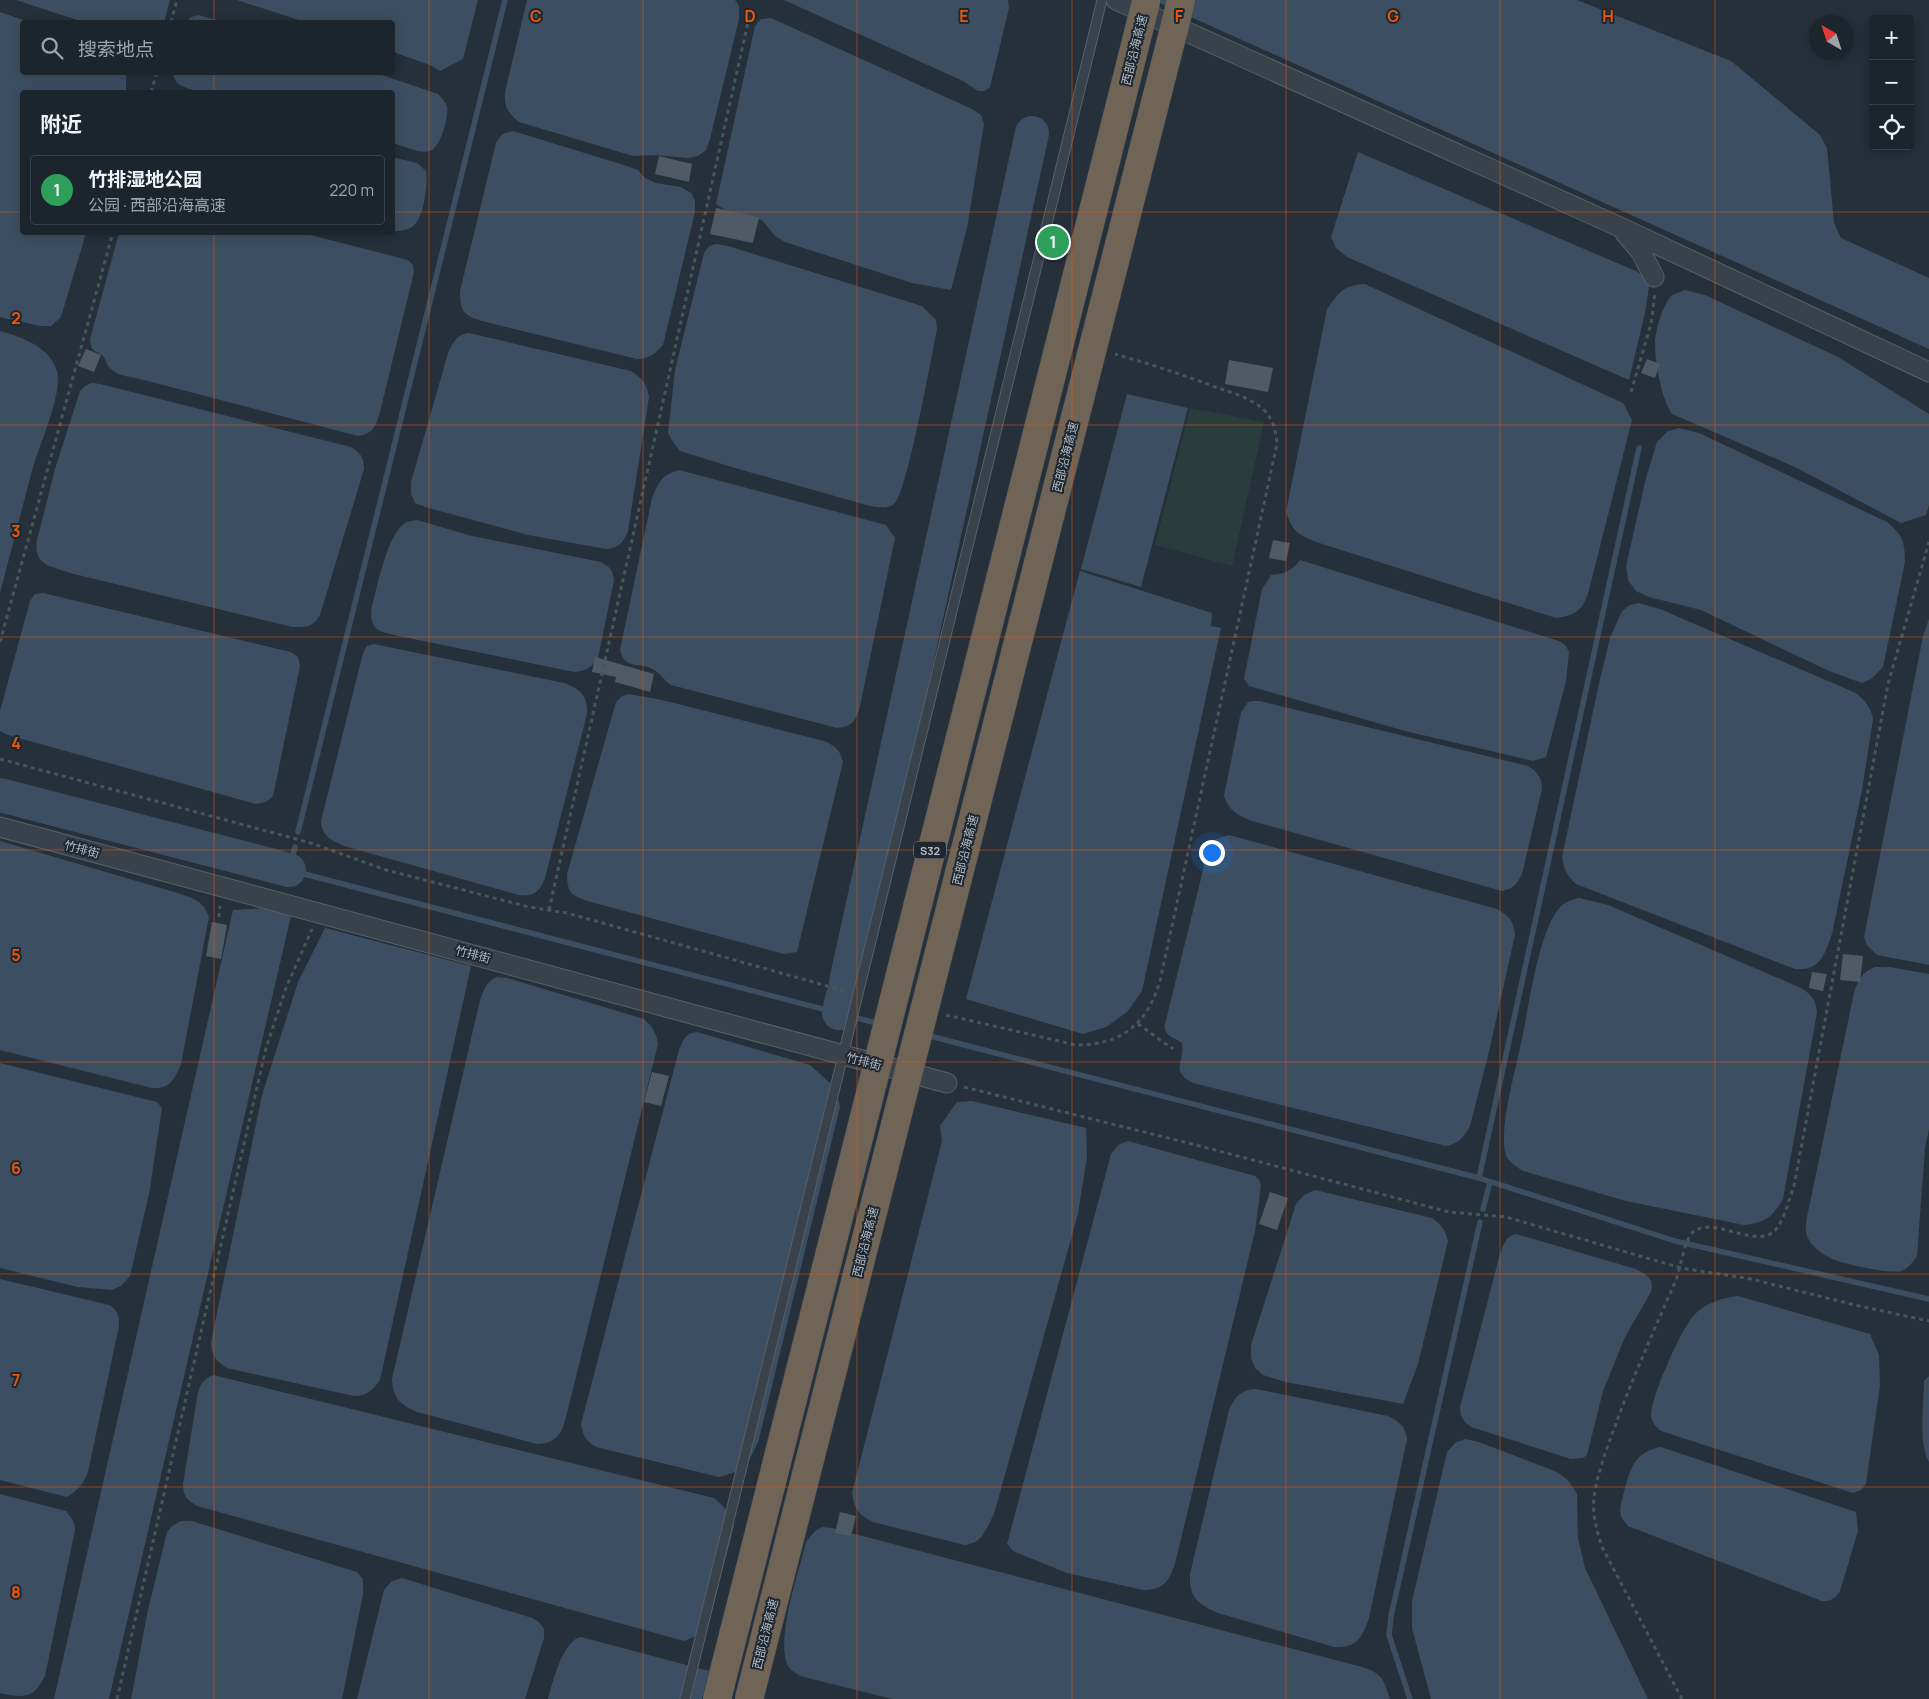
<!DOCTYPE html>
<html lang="zh">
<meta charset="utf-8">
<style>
:root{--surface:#1c242c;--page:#293038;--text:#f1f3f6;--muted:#a0a4a9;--line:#3a4148;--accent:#91bdee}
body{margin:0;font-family:Manrope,"Noto Sans SC",sans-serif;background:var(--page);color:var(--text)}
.controls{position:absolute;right:15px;top:15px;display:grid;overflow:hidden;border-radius:5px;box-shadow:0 2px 12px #0003}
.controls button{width:45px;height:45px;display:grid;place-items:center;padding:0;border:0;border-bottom:1px solid var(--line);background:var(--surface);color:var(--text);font:25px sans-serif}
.compass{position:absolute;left:1809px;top:15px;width:45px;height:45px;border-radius:50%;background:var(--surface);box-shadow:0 2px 12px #0003;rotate:321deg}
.you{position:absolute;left:1211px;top:852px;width:18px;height:18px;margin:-12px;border:4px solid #fff;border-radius:50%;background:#1a73e8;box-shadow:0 0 0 8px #1a73e833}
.badge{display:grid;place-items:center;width:32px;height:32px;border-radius:50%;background:var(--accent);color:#fff;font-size:16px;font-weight:700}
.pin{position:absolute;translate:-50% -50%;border:2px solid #fff;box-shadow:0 1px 5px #0006}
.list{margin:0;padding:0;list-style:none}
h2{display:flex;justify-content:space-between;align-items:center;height:65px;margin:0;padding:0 20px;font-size:21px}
h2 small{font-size:16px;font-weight:400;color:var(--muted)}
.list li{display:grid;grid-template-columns:32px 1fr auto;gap:15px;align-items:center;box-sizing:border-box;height:70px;margin:0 10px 10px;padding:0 10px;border:1px solid var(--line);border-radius:5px}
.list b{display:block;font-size:19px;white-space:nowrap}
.list p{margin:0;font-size:16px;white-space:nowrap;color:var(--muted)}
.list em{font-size:16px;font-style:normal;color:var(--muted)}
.icon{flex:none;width:28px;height:28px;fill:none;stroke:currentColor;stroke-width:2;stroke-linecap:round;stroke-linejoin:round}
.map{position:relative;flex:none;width:1929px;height:1699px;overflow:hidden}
.search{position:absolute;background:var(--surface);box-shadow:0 2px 12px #0003;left:20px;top:20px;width:375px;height:55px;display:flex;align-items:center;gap:12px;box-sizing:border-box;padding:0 18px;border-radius:5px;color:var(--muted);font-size:19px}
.panel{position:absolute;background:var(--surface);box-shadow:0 2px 12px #0003;left:20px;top:90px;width:375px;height:145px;border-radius:5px}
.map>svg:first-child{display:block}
.green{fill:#283d3c}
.water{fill:#3c4f62}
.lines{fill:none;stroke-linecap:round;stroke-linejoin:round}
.stream{stroke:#3c4f62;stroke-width:5.5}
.river{stroke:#3c4f62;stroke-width:34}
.building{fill:#4e5a65}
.service-casing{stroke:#576069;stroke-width:11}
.minor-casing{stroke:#576069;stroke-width:21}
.motorway-casing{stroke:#444d56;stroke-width:29}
.path{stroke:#455859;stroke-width:3;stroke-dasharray:4 4;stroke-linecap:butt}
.service{stroke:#39424b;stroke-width:9}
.minor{stroke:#39424b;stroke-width:19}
.motorway{stroke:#706457;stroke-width:28}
.motorway-bridge-casing{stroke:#444d56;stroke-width:29;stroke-linecap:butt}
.motorway-bridge{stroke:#706457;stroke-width:28}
.grid{fill:none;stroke:#e8590c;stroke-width:1;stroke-opacity:0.55}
.labels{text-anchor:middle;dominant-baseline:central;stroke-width:4;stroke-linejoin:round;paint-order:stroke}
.shield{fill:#1e2730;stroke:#879099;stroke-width:1}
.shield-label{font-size:11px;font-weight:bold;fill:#b4bdc6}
.street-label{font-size:12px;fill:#b4bdc6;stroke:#1e2730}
.grid-label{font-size:16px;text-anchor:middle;font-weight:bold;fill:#e8590c;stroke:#1e2730;stroke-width:4;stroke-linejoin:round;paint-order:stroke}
</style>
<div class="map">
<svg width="1929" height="1699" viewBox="0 0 1929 1699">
<rect width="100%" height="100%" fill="#25303a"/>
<path class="green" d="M 1190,408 L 1264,422 L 1232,566 L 1155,545 Z"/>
<g class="water">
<path d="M 16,0 L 170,0 L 164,22 L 83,22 Z"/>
<path d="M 237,0 L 478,0 L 463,59 L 440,71 L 430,65 L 393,52 L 392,22 L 305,22 Z"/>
<path d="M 527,0 L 735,0 L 739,6 L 739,19 L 710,139 L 706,150 L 698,156 L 688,158 L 655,155 L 633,156 L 519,122 C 508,113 504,107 505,92 Z"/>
<path d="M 784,0 L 1008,0 L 1009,8 L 990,87 L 985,91 L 978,91 L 963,81 Z"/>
<path d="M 1153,0 L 1577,0 L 1731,61 L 1820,135 L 1827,148 L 1834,223 L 1841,238 L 1929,278 L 1929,349 Z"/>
<path d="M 0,12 L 29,22 L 22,22 L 22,72 L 126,73 L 126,92 L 22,92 L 22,232 L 86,233 L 61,317 L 51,326 L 40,326 L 0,317 Z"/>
<path d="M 198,15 L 224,22 L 187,22 L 191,17 Z"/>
<path d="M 771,18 L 972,109 L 981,115 L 984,124 L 967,228 L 951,290 L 912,283 L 785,242 L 775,236 L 762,220 L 730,213 L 716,204 L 755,26 L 761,19 Z"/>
<path d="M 173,73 L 376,73 L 438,94 C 441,97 445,101 447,106 C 449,116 441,147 430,151 C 420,154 403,146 393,143 L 392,92 L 204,92 C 191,89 174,88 173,73 Z"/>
<path d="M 513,131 L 624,165 L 638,170 L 645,178 L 656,183 L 681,187 L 691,193 L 695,201 L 695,212 L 663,345 C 655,354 649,359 637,359 L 486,322 C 465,316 460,314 460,291 L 496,143 L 502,134 Z"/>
<path d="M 1358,152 L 1638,272 L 1646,279 L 1649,287 L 1645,313 L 1629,380 L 1347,257 L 1336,248 L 1331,237 Z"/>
<path d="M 392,157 L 417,163 L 426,171 C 428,184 424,219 412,227 C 405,231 400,231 393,231 Z"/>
<path d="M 119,233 L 303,233 L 408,260 L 413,265 L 414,272 L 380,412 C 376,426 373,434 358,436 L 136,378 C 124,376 114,375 107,364 C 106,362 105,359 104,357 C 96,349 91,354 90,339 Z"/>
<path d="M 716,244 L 728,246 L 922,306 L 936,320 L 937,329 C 932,355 907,491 895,503 C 888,510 879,507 870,506 L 735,468 L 680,451 L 673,442 L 668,433 L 675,370 L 704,253 L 709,246 Z"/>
<path d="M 1365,284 L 1623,403 L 1632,420 L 1589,590 C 1583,610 1577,615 1556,618 L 1316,542 C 1297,534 1293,532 1286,512 L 1327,309 C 1339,292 1344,285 1365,284 Z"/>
<path d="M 1685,290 L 1705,295 L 1838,357 L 1929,414 L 1929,505 L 1926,515 L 1901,523 L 1795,467 L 1672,414 C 1661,398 1655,362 1655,343 C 1655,331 1663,305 1671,296 C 1675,293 1681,292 1685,290 Z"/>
<path d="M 0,331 C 22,337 50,347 57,371 C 63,392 40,444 33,467 C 22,509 11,551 0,593 Z"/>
<path d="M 469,333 L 631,371 C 642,378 647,384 649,397 L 628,531 C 623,543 619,548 606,549 L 528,535 L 425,507 L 415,503 L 411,494 L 411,482 L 449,350 C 454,341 458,334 469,333 Z"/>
<path d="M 92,383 L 100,384 L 351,447 C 361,453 364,458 364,469 L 320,615 C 312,628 307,627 292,627 L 70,573 C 50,566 33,565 37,540 L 55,469 L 80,391 L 85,386 Z"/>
<path d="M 1127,394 L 1188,408 L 1141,587 L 1081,569 Z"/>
<path d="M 1679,428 L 1699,433 L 1887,522 C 1903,535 1905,543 1905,562 L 1883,667 L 1871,679 L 1862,683 L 1829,671 L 1701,610 L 1649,597 L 1636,591 L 1628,580 L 1626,566 L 1646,478 L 1657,442 L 1668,431 Z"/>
<path d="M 679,470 L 886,525 L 895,538 L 859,711 C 854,723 850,727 837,728 L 671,685 C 665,681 661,675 656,671 C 641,660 625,672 620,650 L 652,498 C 659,482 661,475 679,470 Z"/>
<path d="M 417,520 L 472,536 L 601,562 C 610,567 613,570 614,580 L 598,658 C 591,668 586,671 574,672 L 394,635 C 378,631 371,630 371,611 C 376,591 387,534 405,523 C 408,521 413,521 417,520 Z"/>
<path d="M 1300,560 L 1559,641 L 1566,646 L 1569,652 L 1566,681 L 1546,757 L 1533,761 L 1405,731 L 1249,686 L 1244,679 L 1262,589 L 1271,575 C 1284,574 1292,571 1300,560 Z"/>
<path d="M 1080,571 L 1212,613 L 1211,626 L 1221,628 L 1142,991 L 1127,1012 L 1106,1027 L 1083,1034 L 966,999 Z"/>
<path d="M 43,593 L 291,652 L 298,657 L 300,666 L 273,796 L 266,802 L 256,804 L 8,735 L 0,731 L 0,711 L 30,601 L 35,594 Z"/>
<path d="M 1639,603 L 1660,609 L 1856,693 C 1865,701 1871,707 1873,719 L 1862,790 L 1832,934 C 1824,955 1821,971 1795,969 L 1576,884 C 1567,876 1564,869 1562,857 L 1598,688 L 1610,638 L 1622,611 L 1630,605 Z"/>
<path d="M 1929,619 L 1929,965 L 1877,955 L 1867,945 L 1864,937 L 1923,636 Z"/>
<path d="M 374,644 L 564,683 C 580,689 588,695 587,714 L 545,878 C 540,892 533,897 519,895 L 344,846 C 331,840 322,836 321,821 L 363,653 L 367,646 Z"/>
<path d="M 629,694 L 662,700 L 824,741 C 836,746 840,750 843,762 L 797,952 L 784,954 L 591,902 C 573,896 567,895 567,874 L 616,702 L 622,696 Z"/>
<path d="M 1253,701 L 1260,701 L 1528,766 C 1538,772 1542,778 1542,789 L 1522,874 C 1517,884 1513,889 1502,891 L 1252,821 C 1238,815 1229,811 1224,796 L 1241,712 L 1248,702 Z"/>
<path d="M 1229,835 L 1497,909 C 1509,916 1514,921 1515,935 L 1488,1056 L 1470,1126 C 1464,1137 1458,1144 1446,1146 L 1193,1083 C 1169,1070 1185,1063 1182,1043 C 1174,1037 1163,1036 1165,1024 L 1208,850 L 1216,839 Z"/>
<path d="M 0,841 L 181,894 C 195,899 204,902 209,917 L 181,1064 C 174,1080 170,1089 152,1088 L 0,1050 Z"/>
<path d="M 1579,898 L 1608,905 L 1801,988 C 1812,995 1816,1000 1817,1013 L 1783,1199 C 1773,1217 1765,1223 1744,1225 L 1626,1201 L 1523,1171 C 1516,1166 1507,1162 1505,1152 C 1500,1123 1515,1073 1521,1043 C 1529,1008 1537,939 1557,911 C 1562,903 1570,900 1579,898 Z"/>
<path d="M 268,908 L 291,916 L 109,1699 L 54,1699 L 233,910 Z"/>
<path d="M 325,928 L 471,966 L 380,1380 C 373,1390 367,1396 354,1396 L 227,1368 C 216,1361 211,1355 211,1342 L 262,1095 L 298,982 Z"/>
<path d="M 1875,967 L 1890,967 L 1929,974 L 1929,1129 L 1925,1148 L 1917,1256 C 1912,1263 1909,1268 1901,1271 C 1890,1274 1843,1264 1832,1259 C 1824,1255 1813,1248 1809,1240 C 1804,1233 1806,1225 1807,1217 L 1854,993 C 1858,980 1862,972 1875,967 Z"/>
<path d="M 497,977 L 507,978 L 644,1019 C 653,1027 656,1032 658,1044 L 567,1413 C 562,1432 559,1443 537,1444 L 417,1412 C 400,1404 393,1399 392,1379 L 480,1000 C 484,990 486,981 497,977 Z"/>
<path d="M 697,1032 L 810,1065 L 829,1082 L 837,1094 L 840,1107 L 759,1439 C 750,1461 744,1472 719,1477 L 596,1447 C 586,1441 583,1436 581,1424 L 679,1050 C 683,1040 685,1033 697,1032 Z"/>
<path d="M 0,1063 L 157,1102 L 162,1108 L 149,1194 L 130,1276 L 121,1286 L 112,1290 L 78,1287 L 0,1268 Z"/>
<path d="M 972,1101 L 1086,1128 L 1087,1157 L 1078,1214 L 994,1514 C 986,1529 983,1543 965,1545 L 873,1522 C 858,1514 855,1510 852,1493 L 942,1141 L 940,1126 L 957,1102 Z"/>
<path d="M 1128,1141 L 1255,1176 L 1259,1180 L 1261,1186 L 1255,1231 L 1175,1564 C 1168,1582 1164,1590 1143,1590 L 1067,1573 L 1013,1551 L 1007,1544 L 1111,1154 L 1118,1145 Z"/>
<path d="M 1315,1190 L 1432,1218 C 1442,1225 1445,1230 1448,1241 L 1418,1364 L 1403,1404 L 1286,1382 L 1263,1375 L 1255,1368 L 1251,1358 L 1251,1345 L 1296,1204 L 1304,1195 Z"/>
<path d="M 1516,1234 L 1636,1269 C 1646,1274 1655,1279 1651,1292 L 1625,1337 L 1603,1391 L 1587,1455 L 1583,1458 L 1571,1459 L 1471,1427 C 1463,1421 1460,1417 1460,1407 L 1500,1254 C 1504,1245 1505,1236 1516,1234 Z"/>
<path d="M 0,1279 L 109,1305 C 118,1310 119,1316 119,1326 L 88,1472 C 83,1484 78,1490 67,1497 L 0,1480 Z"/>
<path d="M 1738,1296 L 1870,1334 L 1879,1355 L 1880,1385 L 1866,1484 L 1861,1490 L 1853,1493 L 1661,1431 C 1656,1427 1652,1423 1651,1416 C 1650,1398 1681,1330 1693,1316 C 1705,1303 1721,1298 1738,1296 Z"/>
<path d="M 213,1375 L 714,1498 C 725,1507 730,1513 734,1526 L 710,1618 C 704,1631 698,1636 684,1641 L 197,1506 C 187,1500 183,1496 183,1484 L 198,1392 C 201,1383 204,1379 213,1375 Z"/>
<path d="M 1929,1376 L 1929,1462 C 1918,1442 1924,1405 1924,1381 Z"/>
<path d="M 1256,1389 L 1388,1416 C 1400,1422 1405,1426 1407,1439 L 1369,1618 C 1362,1638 1357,1648 1334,1647 L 1218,1613 C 1198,1604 1189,1598 1190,1574 L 1229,1410 C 1235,1396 1241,1390 1256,1389 Z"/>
<path d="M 1465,1439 L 1479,1442 L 1557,1472 L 1568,1480 L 1577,1494 L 1578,1538 L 1585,1568 L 1648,1699 L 1431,1699 L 1412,1628 L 1412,1601 L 1447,1452 L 1455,1443 Z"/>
<path d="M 1661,1447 L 1856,1512 L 1858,1531 L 1840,1591 C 1835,1599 1831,1601 1822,1601 L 1628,1526 C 1626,1523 1622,1519 1621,1516 C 1619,1509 1622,1499 1624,1492 C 1630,1469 1634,1452 1661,1447 Z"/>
<path d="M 0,1494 L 66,1511 L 74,1522 L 75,1530 L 45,1676 C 34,1699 23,1698 0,1693 Z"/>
<path d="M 181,1521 L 192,1521 L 357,1572 L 363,1579 L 363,1594 L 342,1699 L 131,1699 L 148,1610 L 167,1532 L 172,1526 Z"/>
<path d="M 822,1527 L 832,1528 L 1362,1667 C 1382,1673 1384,1680 1390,1699 L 892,1699 L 800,1676 C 796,1673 790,1670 788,1666 C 775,1639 799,1572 806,1542 L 814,1532 Z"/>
<path d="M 402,1578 L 532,1618 L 539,1622 L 544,1629 L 544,1638 L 525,1699 L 357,1699 L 384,1590 L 392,1581 Z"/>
<path d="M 581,1637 L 709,1671 L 702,1699 L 548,1699 C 552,1683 563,1640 581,1637 Z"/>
</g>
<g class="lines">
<g class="stream">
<path d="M 298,832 L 505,0"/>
<path d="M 295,847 L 289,870 L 880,1024"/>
<path d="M 926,1035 L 1479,1178 L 1675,1241 L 1929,1299"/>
<path d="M 1479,1178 L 1639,448"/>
<path d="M 1483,1209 L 1490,1182"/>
<path d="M 1410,1699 L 1389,1635 L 1391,1616 L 1480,1222"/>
</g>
<g class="river">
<path d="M 0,795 L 289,870"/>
<path d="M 846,982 L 1032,133"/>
<path d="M 839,1013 L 842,998"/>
</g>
</g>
<g class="building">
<path d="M 659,156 L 692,164 L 689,182 L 655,174 Z"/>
<path d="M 716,208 L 759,217 L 753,243 L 710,234 Z"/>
<path d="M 86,349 L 101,355 L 94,372 L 78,366 Z"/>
<path d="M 1647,359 L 1660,364 L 1655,378 L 1641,373 Z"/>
<path d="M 1229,360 L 1273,368 L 1268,392 L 1225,384 Z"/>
<path d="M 1273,540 L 1290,543 L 1286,561 L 1269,558 Z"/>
<path d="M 595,657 L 654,674 L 650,692 L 615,682 L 616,677 L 592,672 Z"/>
<path d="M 212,922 L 227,925 L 221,959 L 206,956 Z"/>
<path d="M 1843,954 L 1863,956 L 1860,982 L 1840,980 Z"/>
<path d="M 1812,972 L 1827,974 L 1823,991 L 1809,988 Z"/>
<path d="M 652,1072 L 669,1076 L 661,1106 L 644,1102 Z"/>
<path d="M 1270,1192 L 1288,1198 L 1277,1230 L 1259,1224 Z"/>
<path d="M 840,1512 L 856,1516 L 851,1536 L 835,1533 Z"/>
</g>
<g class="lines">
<defs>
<path id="service" d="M 685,1699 L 1102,0"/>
<g id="minor">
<path d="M 1116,0 L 1622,228 L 1929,372"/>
<path d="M 1625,233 L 1641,252 L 1654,277"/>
<path d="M 0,827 L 947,1083"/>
</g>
<path id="motorway" d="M 1176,21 L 1181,0"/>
</defs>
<use href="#service" class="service-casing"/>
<use href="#minor" class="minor-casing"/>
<use href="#motorway" class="motorway-casing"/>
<g class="path">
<path d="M 171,22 L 177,0"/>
<path d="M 151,92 L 157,72"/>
<path d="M 1631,392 L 1651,324 L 1655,293"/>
<path d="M 0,642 L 113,232"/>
<path d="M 0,759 L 311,843 L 386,870 L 529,907 L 567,913 L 845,991"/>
<path d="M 549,910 L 751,9"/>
<path d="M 219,917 L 220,906"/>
<path d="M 946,1015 L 1076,1045 C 1122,1045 1147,1024 1160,981 L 1277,444 C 1276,432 1273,418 1263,409 C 1250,398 1233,393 1218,388 C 1184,375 1150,364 1115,354"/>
<path d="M 1138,1024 L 1173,1049"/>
<path d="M 964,1087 L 1200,1146 L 1449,1212 L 1506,1217 L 1681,1268 L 1751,1279 L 1859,1306 L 1929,1321"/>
<path d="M 117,1699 L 266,1048 L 286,988 L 312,929"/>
<path d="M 1682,1699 L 1602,1547 C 1596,1528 1591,1511 1595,1491 C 1599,1469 1607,1448 1615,1426 C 1633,1377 1655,1328 1676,1280 C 1681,1267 1684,1239 1694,1231 C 1716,1216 1760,1252 1777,1228 C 1785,1217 1789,1199 1794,1186 L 1888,684 L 1929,542"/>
</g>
<use href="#service" class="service"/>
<use href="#minor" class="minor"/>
<use href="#motorway" class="motorway"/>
<defs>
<g id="motorway-bridge">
<path d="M 717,1699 L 1146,2"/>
<path d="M 749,1699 L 1176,21"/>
</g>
</defs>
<use href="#motorway-bridge" class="motorway-bridge-casing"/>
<use href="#motorway-bridge" class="motorway-bridge"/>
</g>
<path class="grid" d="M 214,0 L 214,22M 429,0 L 429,1699M 643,0 L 643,1699M 857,0 L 857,1699M 1072,0 L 1072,1699M 1286,0 L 1286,1699M 1500,0 L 1500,1699M 1715,0 L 1715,1699M 214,72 L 214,92M 0,212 L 22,212M 392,212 L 1929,212M 214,232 L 214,1699M 0,425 L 1929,425M 0,637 L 1929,637M 0,850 L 1929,850M 0,1062 L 1929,1062M 0,1274 L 1929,1274M 0,1487 L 1929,1487"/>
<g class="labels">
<rect class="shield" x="914" y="841.5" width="32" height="17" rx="4"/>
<g class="shield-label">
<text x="930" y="850">S32</text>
</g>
<g class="street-label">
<text transform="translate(1134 50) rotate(-76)">西部沿海高速</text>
<text transform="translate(1065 457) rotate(-76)">西部沿海高速</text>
<text transform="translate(82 849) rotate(15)">竹排街</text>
<text transform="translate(965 850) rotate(-76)">西部沿海高速</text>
<text transform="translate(473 954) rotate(15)">竹排街</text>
<text transform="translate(864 1061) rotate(15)">竹排街</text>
<text transform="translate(865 1242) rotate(-76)">西部沿海高速</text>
<text transform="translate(765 1634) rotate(-76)">西部沿海高速</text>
</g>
</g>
<g class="grid-label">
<text x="536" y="22">C</text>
<text x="750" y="22">D</text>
<text x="964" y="22">E</text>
<text x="1179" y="22">F</text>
<text x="1393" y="22">G</text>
<text x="1608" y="22">H</text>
<text x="16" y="324">2</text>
<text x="16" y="537">3</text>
<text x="16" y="749">4</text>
<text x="16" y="961">5</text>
<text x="16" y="1174">6</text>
<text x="16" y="1386">7</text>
<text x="16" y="1598">8</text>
</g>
</svg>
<div class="controls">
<button>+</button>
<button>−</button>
<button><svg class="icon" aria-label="locate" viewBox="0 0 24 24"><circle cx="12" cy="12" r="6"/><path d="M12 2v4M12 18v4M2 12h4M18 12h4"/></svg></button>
</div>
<svg class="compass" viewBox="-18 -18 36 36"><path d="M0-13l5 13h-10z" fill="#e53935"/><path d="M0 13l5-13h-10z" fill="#a0a4a9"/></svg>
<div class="you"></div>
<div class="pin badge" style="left:1053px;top:242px;background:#2e9e5b">1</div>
<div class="search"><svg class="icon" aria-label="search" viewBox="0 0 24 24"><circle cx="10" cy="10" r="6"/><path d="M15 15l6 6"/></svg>搜索地点</div>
<section class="panel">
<h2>附近<small></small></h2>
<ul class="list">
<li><span class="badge" style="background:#2e9e5b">1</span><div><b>竹排湿地公园</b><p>公园 · 西部沿海高速</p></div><em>220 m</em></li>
</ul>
</section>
</div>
